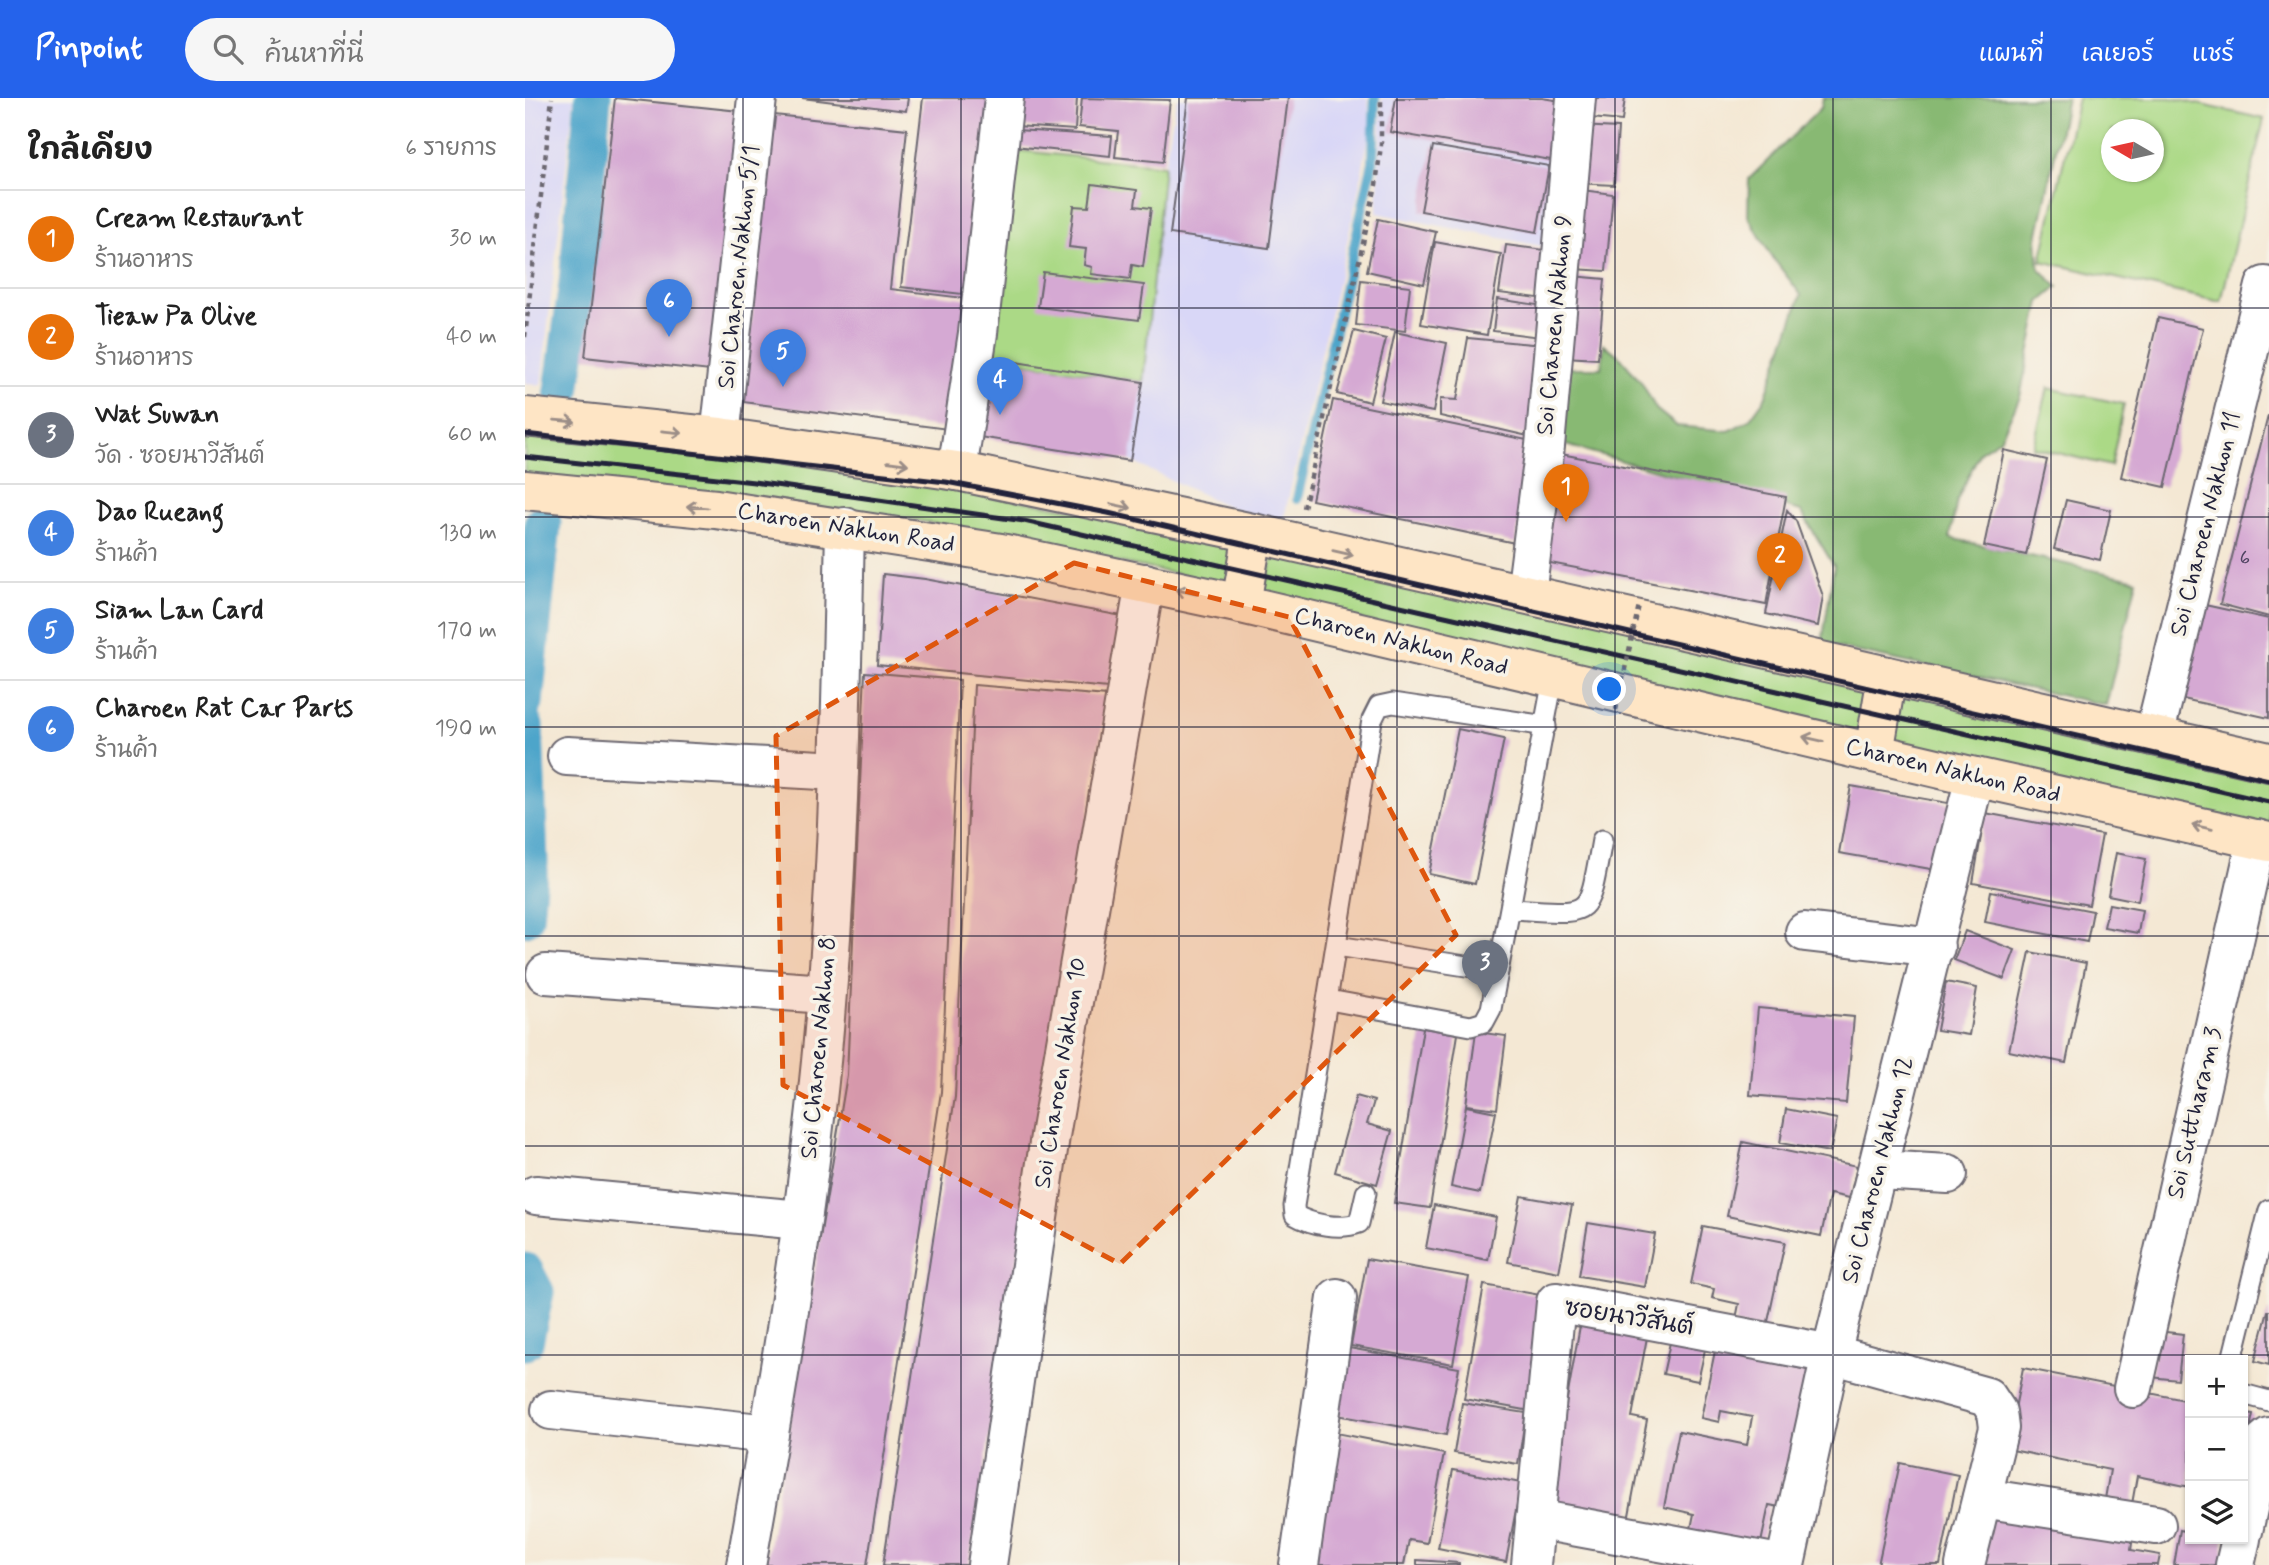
<!DOCTYPE html>
<html lang="th">
<meta charset="utf-8">
<style>
:root{--surface:#fff;--page:#f6f6f6;--text:#222;--muted:#767676;--line:#e0e0e0;--accent:#2563eb}
body{margin:0;font-family:Mynerve,"Playpen Sans Thai",sans-serif;background:var(--page);color:var(--text)}
.controls{position:absolute;right:21px;bottom:21px;display:grid;overflow:hidden;border-radius:0px;box-shadow:0 2px 5px #0004}
.controls button{width:63px;height:63px;display:grid;place-items:center;padding:0;border:0;border-bottom:2px solid var(--line);background:var(--surface);color:var(--text);font:35px sans-serif}
.compass{position:absolute;left:1576px;top:21px;width:63px;height:63px;border-radius:50%;background:var(--surface);box-shadow:0 2px 5px #0004;rotate:279deg}
.you{position:absolute;left:1085px;top:592px;width:24px;height:24px;margin:-18px;border:5px solid #fff;border-radius:50%;background:#1a73e8;box-shadow:0 0 0 10px #1a73e833}
.badge{display:grid;place-items:center;width:46px;height:46px;border-radius:50%;background:var(--accent);color:#fff;font-size:23px;font-weight:700}
.pin{position:absolute;translate:-50% -58px;filter:drop-shadow(0 2px 4px #0008)}
.pin::after{content:'';position:absolute;top:37px;width:24px;height:21px;background:inherit;clip-path:polygon(0 0,100% 0,50% 100%)}
.list{margin:0;padding:0;list-style:none}
h2{display:flex;justify-content:space-between;align-items:center;height:91px;margin:0;padding:0 28px;font-size:30px}
h2 small{font-size:23px;font-weight:400;color:var(--muted)}
.list li{display:grid;grid-template-columns:46px 1fr auto;gap:21px;align-items:center;box-sizing:border-box;height:98px;padding:0 28px;border-top:2px solid var(--line)}
.list b{display:block;font-size:26px;white-space:nowrap}
.list p{margin:0;font-size:23px;white-space:nowrap;color:var(--muted)}
.list em{font-size:23px;font-style:normal;color:var(--muted)}
.icon{flex:none;width:38px;height:38px;fill:none;stroke:currentColor;stroke-width:2;stroke-linecap:round;stroke-linejoin:round}
.map{position:relative;flex:none;width:1744px;height:1467px;overflow:hidden}
header{display:flex;align-items:center;gap:42px;box-sizing:border-box;height:98px;padding:0 35px;background:var(--accent);color:#fff}
header strong{font-size:33px}
nav{display:flex;gap:38px;margin-inline-start:auto;font-size:24px}
.search{width:490px;height:63px;background:var(--page);display:flex;align-items:center;gap:18px;box-sizing:border-box;padding:0 24px;border-radius:38px;color:var(--muted);font-size:26px}
main{display:flex}
aside{flex:1;background:var(--surface)}
.map>svg:first-child{display:block}
.built{fill:#d9d7f7}
.green{fill:#abd986;stroke:#667e60;stroke-width:2;fill-rule:evenodd}
.forest{fill:#88b973;stroke:#556e57;stroke-width:2}
.lines{fill:none;stroke-linecap:round;stroke-linejoin:round}
.stream{stroke:#4da5ca;stroke-width:10}
.canal{stroke:#4da5ca;stroke-width:37}
.building{fill:#d5a9d3}
.service-casing{stroke:#6c6771;stroke-width:23}
.minor-casing{stroke:#6c6771;stroke-width:42}
.secondary-casing{stroke:#6c6771;stroke-width:42}
.path{stroke:#6c6771;stroke-width:4.5;stroke-dasharray:5 5;stroke-linecap:butt}
.service{stroke:#fff;stroke-width:19}
.minor{stroke:#fff;stroke-width:38}
.secondary{stroke:#fee5c5;stroke-width:38}
.rail{stroke:#22223b;stroke-width:5}
.path-bridge{stroke:#6c6771;stroke-width:4.5;stroke-dasharray:5 5;stroke-linecap:butt}
.oneway{stroke:#9b8d87}
.marked{fill:#de560e;fill-opacity:0.2;stroke:#de560e;stroke-width:5;stroke-dasharray:14 9;stroke-linejoin:round}
.grid{fill:none;stroke:#22223b;stroke-width:2;stroke-opacity:0.55}
.labels{text-anchor:middle;dominant-baseline:central;stroke-width:7;stroke-linejoin:round;paint-order:stroke}
.number-label{font-size:21px;fill:#4f4461}
.street-label{font-size:24px;fill:#22223b;stroke:#f7f3e8}
</style>
<header>
<strong>Pinpoint</strong>
<div class="search"><svg class="icon" aria-label="search" viewBox="0 0 24 24"><circle cx="10" cy="10" r="6"/><path d="M15 15l6 6"/></svg>ค้นหาที่นี่</div>
<nav><a>แผนที่</a><a>เลเยอร์</a><a>แชร์</a></nav>
</header>
<main>
<aside>
<h2>ใกล้เคียง<small>6 รายการ</small></h2>
<ul class="list">
<li><span class="badge" style="background:#e8710a">1</span><div><b>Cream Restaurant</b><p>ร้านอาหาร</p></div><em>30 m</em></li>
<li><span class="badge" style="background:#e8710a">2</span><div><b>Tieaw Pa Olive</b><p>ร้านอาหาร</p></div><em>40 m</em></li>
<li><span class="badge" style="background:#6b7280">3</span><div><b>Wat Suwan</b><p>วัด · ซอยนาวีสันต์</p></div><em>60 m</em></li>
<li><span class="badge" style="background:#3f7fe0">4</span><div><b>Dao Rueang</b><p>ร้านค้า</p></div><em>130 m</em></li>
<li><span class="badge" style="background:#3f7fe0">5</span><div><b>Siam Lan Card</b><p>ร้านค้า</p></div><em>170 m</em></li>
<li><span class="badge" style="background:#3f7fe0">6</span><div><b>Charoen Rat Car Parts</b><p>ร้านค้า</p></div><em>190 m</em></li>
</ul>
</aside>
<div class="map">
<svg width="1744" height="1467" viewBox="0 0 1744 1467">
<rect width="100%" height="100%" fill="#f7f3e8"/>
<filter id="ink" filterUnits="userSpaceOnUse"><feTurbulence type="fractalNoise" baseFrequency=".0143" numOctaves="2"/><feDisplacementMap in="SourceGraphic" scale="14" xChannelSelector="R" yChannelSelector="G"/><feConvolveMatrix kernelMatrix="1 2 1 2 8 2 1 2 1" color-interpolation-filters="sRGB"/></filter>
<filter id="wash" filterUnits="userSpaceOnUse"><feTurbulence type="fractalNoise" baseFrequency=".00686" numOctaves="4" result="noise"/><feDisplacementMap in="SourceGraphic" scale="28" xChannelSelector="R" yChannelSelector="G"/><feGaussianBlur stdDeviation="1.57" result="paint"/><feColorMatrix in="noise" values="0 0 0 0 0 0 0 0 0 0 0 0 0 0 0 0 0 1.4 0 .05"/><feComposite in="paint" operator="in"/></filter>
<g filter="url(#wash)">
<rect width="100%" height="100%" fill="#f4e8d4"/>
<g class="built">
<path d="M 0,0 L 49,0 L 16,287 L 0,286 Z"/>
<path d="M 652,0 L 843,0 L 845,32 L 832,100 L 756,433 L 605,363 L 639,68 Z"/>
<path d="M 857,0 L 1042,0 L 1020,149 L 852,115 Z"/>
</g>
<g class="green">
<path d="M 1553,0 L 1646,0 L 1739,21 L 1696,204 L 1516,163 ZM 1587,32 L 1629,32 L 1629,74 L 1587,74 Z"/>
<path d="M 488,52 L 639,68 L 618,284 L 460,259 Z"/>
<path d="M 1523,290 L 1599,306 L 1586,368 L 1508,349 Z"/>
<path d="M 0,328 L 146,343 L 716,440 L 705,487 L 382,420 L 0,376 Z"/>
<path d="M 751,447 L 1350,583 L 1341,643 L 737,498 Z"/>
<path d="M 1372,586 L 1744,672 L 1744,731 L 1362,649 Z"/>
</g>
<path class="forest" d="M 1298,0 L 1542,0 L 1512,140 L 1514,170 L 1533,189 L 1515,204 L 1495,299 L 1475,341 L 1455,354 L 1432,402 L 1425,440 L 1612,482 L 1581,607 L 1297,546 L 1309,468 L 1276,413 L 1037,346 L 1042,270 L 1076,270 L 1079,246 L 1093,257 L 1117,285 L 1131,311 L 1152,328 L 1204,333 L 1224,322 L 1240,300 L 1276,197 L 1245,156 L 1223,118 L 1224,81 L 1296,10 Z"/>
<g class="lines">
<path class="stream" d="M 772,401 L 848,64 L 850,0"/>
<g class="canal">
<path d="M 37,293 L 52,186 L 68,0"/>
<path d="M 0,604 L 18,425"/>
<path d="M 0,628 L 5,765 L 0,820"/>
<path d="M 0,1173 L 11,1194 L 0,1244"/>
</g>
</g>
<g id="blocks">
<g class="building">
<path d="M 90,0 L 214,13 L 185,273 L 60,259 Z"/>
<path d="M 277,0 L 383,0 L 381,13 Z"/>
<path d="M 398,0 L 467,0 L 446,197 L 376,189 Z"/>
<path d="M 493,0 L 552,0 L 550,32 L 491,28 Z"/>
<path d="M 557,0 L 645,2 L 638,64 L 590,59 L 593,33 L 554,29 Z"/>
<path d="M 663,0 L 763,0 L 744,150 L 645,136 Z"/>
<path d="M 871,0 L 1017,0 L 1036,3 L 1026,62 L 865,34 Z"/>
<path d="M 1058,0 L 1100,0 L 1097,23 L 1056,19 Z"/>
<path d="M 249,17 L 382,31 L 365,191 L 447,201 L 430,332 L 218,304 Z"/>
<path d="M 1054,28 L 1093,30 L 1089,87 L 1051,85 Z"/>
<path d="M 491,32 L 587,38 L 585,58 L 489,48 Z"/>
<path d="M 908,48 L 1024,68 L 1012,134 L 896,113 Z"/>
<path d="M 567,86 L 612,92 L 610,108 L 626,110 L 618,169 L 607,167 L 605,181 L 566,176 L 567,169 L 559,167 L 561,151 L 544,149 L 549,108 L 564,109 Z"/>
<path d="M 1057,92 L 1088,96 L 1081,173 L 1049,171 Z"/>
<path d="M 853,121 L 911,134 L 899,186 L 842,173 Z"/>
<path d="M 910,144 L 976,156 L 962,237 L 896,226 Z"/>
<path d="M 981,147 L 1027,153 L 1020,201 L 974,195 Z"/>
<path d="M 518,174 L 619,187 L 614,222 L 513,209 Z"/>
<path d="M 1047,178 L 1080,181 L 1073,261 L 1040,259 Z"/>
<path d="M 836,182 L 885,188 L 880,233 L 831,227 Z"/>
<path d="M 972,201 L 1019,208 L 1015,239 L 968,233 Z"/>
<path d="M 1633,220 L 1678,230 L 1640,389 L 1596,379 Z"/>
<path d="M 829,233 L 861,241 L 845,304 L 812,296 Z"/>
<path d="M 870,234 L 922,245 L 908,314 L 855,303 Z"/>
<path d="M 943,240 L 1017,247 L 1003,338 L 915,318 L 915,301 L 932,302 Z"/>
<path d="M 460,259 L 618,284 L 605,363 L 448,338 Z"/>
<path d="M 808,302 L 1011,344 L 990,445 L 787,402 Z"/>
<path d="M 1743,318 L 1744,318 L 1744,519 L 1695,506 Z"/>
<path d="M 1479,352 L 1522,362 L 1501,457 L 1459,448 Z"/>
<path d="M 1036,356 L 1261,399 L 1241,507 L 1015,463 Z"/>
<path d="M 1541,402 L 1586,412 L 1575,462 L 1529,451 Z"/>
<path d="M 1262,412 L 1271,423 L 1298,498 L 1293,528 L 1241,516 Z"/>
<path d="M 358,476 L 400,481 L 597,518 L 583,590 L 352,567 Z"/>
<path d="M 1680,507 L 1744,521 L 1744,620 L 1658,601 Z"/>
<path d="M 340,574 L 435,582 L 416,994 L 342,1467 L 241,1467 L 322,977 Z"/>
<path d="M 449,587 L 582,598 L 444,1467 L 358,1467 L 430,999 Z"/>
<path d="M 933,631 L 979,641 L 950,786 L 904,776 Z"/>
<path d="M 1326,688 L 1434,707 L 1423,774 L 1314,755 Z"/>
<path d="M 1460,715 L 1577,737 L 1564,807 L 1448,785 Z"/>
<path d="M 1591,755 L 1621,761 L 1613,803 L 1583,797 Z"/>
<path d="M 1466,793 L 1568,813 L 1562,844 L 1460,824 Z"/>
<path d="M 1584,806 L 1617,812 L 1613,835 L 1579,829 Z"/>
<path d="M 1440,833 L 1490,852 L 1479,881 L 1429,862 Z"/>
<path d="M 1505,854 L 1561,865 L 1541,965 L 1484,953 Z"/>
<path d="M 1421,884 L 1452,890 L 1444,937 L 1412,932 Z"/>
<path d="M 1233,910 L 1329,919 L 1321,1005 L 1225,997 Z"/>
<path d="M 898,930 L 933,936 L 905,1110 L 869,1105 Z"/>
<path d="M 951,934 L 981,938 L 972,1011 L 941,1007 Z"/>
<path d="M 831,998 L 849,1003 L 842,1026 L 867,1033 L 852,1086 L 810,1074 Z"/>
<path d="M 941,1008 L 971,1014 L 955,1095 L 926,1089 Z"/>
<path d="M 1261,1011 L 1312,1021 L 1305,1054 L 1255,1045 Z"/>
<path d="M 1218,1044 L 1332,1068 L 1325,1100 L 1305,1096 L 1296,1138 L 1202,1118 Z"/>
<path d="M 996,1098 L 1047,1107 L 1034,1174 L 983,1164 Z"/>
<path d="M 909,1107 L 971,1119 L 963,1162 L 901,1150 Z"/>
<path d="M 1063,1125 L 1130,1136 L 1120,1189 L 1054,1178 Z"/>
<path d="M 1178,1128 L 1260,1144 L 1241,1233 L 1210,1226 L 1214,1206 L 1187,1200 L 1189,1191 L 1166,1186 Z"/>
<path d="M 842,1161 L 944,1179 L 928,1266 L 826,1248 Z"/>
<path d="M 959,1187 L 1027,1199 L 1006,1313 L 939,1301 Z"/>
<path d="M 1743,1213 L 1744,1213 L 1744,1267 L 1730,1263 Z"/>
<path d="M 1056,1222 L 1123,1234 L 1107,1319 L 1122,1322 L 1102,1428 L 1022,1414 Z"/>
<path d="M 1632,1233 L 1658,1236 L 1653,1282 L 1626,1279 Z"/>
<path d="M 1146,1240 L 1181,1247 L 1173,1283 L 1138,1276 Z"/>
<path d="M 824,1250 L 934,1270 L 921,1337 L 812,1317 Z"/>
<path d="M 1190,1253 L 1292,1274 L 1265,1411 L 1244,1407 L 1233,1459 L 1163,1445 L 1169,1416 L 1139,1409 L 1154,1333 L 1222,1347 L 1227,1319 L 1196,1313 L 1194,1324 L 1176,1320 Z"/>
<path d="M 1498,1270 L 1665,1303 L 1665,1389 L 1612,1378 L 1607,1406 L 1580,1401 L 1585,1372 L 1482,1351 Z"/>
<path d="M 937,1305 L 1001,1315 L 993,1366 L 929,1355 Z"/>
<path d="M 1718,1314 L 1728,1316 L 1719,1359 L 1718,1359 Z"/>
<path d="M 811,1335 L 919,1356 L 902,1445 L 884,1442 L 879,1467 L 785,1467 Z"/>
<path d="M 1375,1365 L 1433,1377 L 1415,1467 L 1353,1467 Z"/>
<path d="M 928,1372 L 996,1385 L 981,1464 L 913,1450 Z"/>
<path d="M 1469,1407 L 1609,1431 L 1606,1452 L 1635,1457 L 1633,1467 L 1457,1467 Z"/>
<path d="M 1655,1432 L 1665,1434 L 1665,1441 L 1699,1441 L 1699,1467 L 1649,1467 Z"/>
<path d="M 892,1462 L 934,1465 L 934,1467 L 892,1467 Z"/>
</g>
</g>
</g>
<g filter="url(#ink)">
<use href="#blocks" fill-opacity="0" stroke="#6c6771" stroke-width="2"/>
<g class="lines">
<defs>
<g id="service">
<path d="M 986,811 C 1068,815 1062,825 1077,742"/>
<path d="M 812,848 L 973,873"/>
<path d="M 804,902 L 946,928 L 959,924 L 966,911 L 1028,581"/>
<path d="M 841,1095 L 834,1125 C 816,1132 787,1127 770,1117 L 769,1108 L 847,622 L 854,608 L 868,605 L 1021,628"/>
<path d="M 1707,1262 L 1744,1112"/>
<path d="M 1718,1296 L 1744,1303"/>
</g>
<g id="minor">
<path d="M 195,339 L 232,0"/>
<path d="M 432,373 L 453,235 L 479,0"/>
<path d="M 1001,496 L 1020,348 L 1051,0"/>
<path d="M 1629,638 L 1740,188"/>
<path d="M 42,658 L 314,673"/>
<path d="M 1280,834 L 1410,849"/>
<path d="M 21,876 L 301,896"/>
<path d="M 1353,1072 L 1423,1076"/>
<path d="M 11,1097 L 276,1122"/>
<path d="M 1608,1290 L 1732,741"/>
<path d="M 26,1312 L 244,1336"/>
<path d="M 1457,1400 L 1631,1427"/>
<path d="M 1010,1421 L 1260,1467"/>
<path d="M 1718,1433 L 1738,1344 L 1744,1339"/>
<path d="M 221,1467 C 248,1316 274,1164 291,1011 C 313,818 316,623 320,429"/>
<path d="M 462,1467 L 525,1038 L 620,485"/>
<path d="M 774,1467 L 812,1200"/>
<path d="M 1006,1467 L 1031,1204 L 1306,1256 L 1462,1299 L 1472,1314 L 1474,1330 L 1440,1467"/>
<path d="M 1260,1467 L 1306,1256 L 1450,679"/>
<path d="M 1710,1467 L 1716,1441"/>
</g>
<g id="secondary">
<path d="M 0,319 L 195,339 L 432,373 L 728,435 L 1744,664"/>
<path d="M 0,392 L 191,411 L 476,455 L 716,506 L 1450,679 L 1744,744"/>
<path d="M 716,506 L 728,435"/>
<path d="M 1349,655 L 1362,578"/>
</g>
</defs>
<use href="#service" class="service-casing"/>
<use href="#minor" class="minor-casing"/>
<use href="#secondary" class="secondary-casing"/>
<g class="path">
<path d="M 0,239 L 27,0"/>
<path d="M 779,410 L 851,87 L 856,47 L 856,0"/>
</g>
<use href="#service" class="service"/>
<use href="#minor" class="minor"/>
<use href="#secondary" class="secondary"/>
<g class="rail">
<path d="M 0,336 L 421,384 L 583,415 L 1744,682"/>
<path d="M 0,359 L 229,384 L 499,423 L 1744,704"/>
</g>
<path class="path-bridge" d="M 1091,612 L 1114,507"/>
</g>
<defs><path id="oneway-shaft" d="M-6 0H5M1.5-3L5.5 0L1.5 3" fill="none" stroke-width="1.6" stroke-linecap="round" stroke-linejoin="round" transform="scale(1.75)"/></defs>
<g class="oneway">
<use href="#oneway-shaft" transform="translate(40 323) rotate(5)"/>
<use href="#oneway-shaft" transform="translate(147 334) rotate(6)"/>
<use href="#oneway-shaft" transform="translate(373 365) rotate(8)"/>
<use href="#oneway-shaft" transform="translate(596 408) rotate(12)"/>
<use href="#oneway-shaft" transform="translate(172 409) rotate(-175)"/>
<use href="#oneway-shaft" transform="translate(818 455) rotate(13)"/>
<use href="#oneway-shaft" transform="translate(661 494) rotate(-168)"/>
<use href="#oneway-shaft" transform="translate(1288 641) rotate(-167)"/>
<use href="#oneway-shaft" transform="translate(1677 729) rotate(-167)"/>
</g>
</g>
<path class="marked" d="M 549,465 L 764,519 L 931,837 L 595,1166 L 258,987 L 251,638 Z"/>
<path class="grid" d="M 218,0 L 218,1467M 436,0 L 436,1467M 654,0 L 654,1467M 872,0 L 872,1467M 1090,0 L 1090,1467M 1308,0 L 1308,1467M 1526,0 L 1526,1467M 0,210 L 1744,210M 0,419 L 1744,419M 0,629 L 1744,629M 0,838 L 1744,838M 0,1048 L 1744,1048M 0,1257 L 1744,1257"/>
<g class="labels">
<g class="number-label">
<text x="1720" y="460">6</text>
</g>
<g class="street-label">
<text transform="translate(214 169) rotate(-84)">Soi Charoen Nakhon 5/1</text>
<text transform="translate(1030 227) rotate(-85)">Soi Charoen Nakhon 9</text>
<text transform="translate(1681 426) rotate(-76)">Soi Charoen Nakhon 11</text>
<text transform="translate(321 430) rotate(9)">Charoen Nakhon Road</text>
<text transform="translate(876 544) rotate(14)">Charoen Nakhon Road</text>
<text transform="translate(1428 673) rotate(13)">Charoen Nakhon Road</text>
<text transform="translate(294 950) rotate(-85)">Soi Charoen Nakhon 8</text>
<text transform="translate(536 975) rotate(-81)">Soi Charoen Nakhon 10</text>
<text transform="translate(1670 1015) rotate(-77)">Soi Suttharam 3</text>
<text transform="translate(1353 1072) rotate(-76)">Soi Charoen Nakhon 12</text>
<text transform="translate(1104 1220) rotate(9)">ซอยนาวีสันต์</text>
</g>
</g>
</svg>
<div class="controls">
<button>+</button>
<button>−</button>
<button><svg class="icon" aria-label="layers" viewBox="0 0 24 24"><path d="M12 4l9 5-9 5-9-5zM3 14l9 5 9-5"/></svg></button>
</div>
<svg class="compass" viewBox="-18 -18 36 36"><path d="M0-13l5 13h-10z" fill="#e53935"/><path d="M0 13l5-13h-10z" fill="#767676"/></svg>
<div class="you"></div>
<div class="pin badge" style="left:1041px;top:424px;background:#e8710a">1</div>
<div class="pin badge" style="left:1255px;top:493px;background:#e8710a">2</div>
<div class="pin badge" style="left:960px;top:900px;background:#6b7280">3</div>
<div class="pin badge" style="left:475px;top:317px;background:#3f7fe0">4</div>
<div class="pin badge" style="left:258px;top:289px;background:#3f7fe0">5</div>
<div class="pin badge" style="left:144px;top:239px;background:#3f7fe0">6</div>
</div>
</main>
